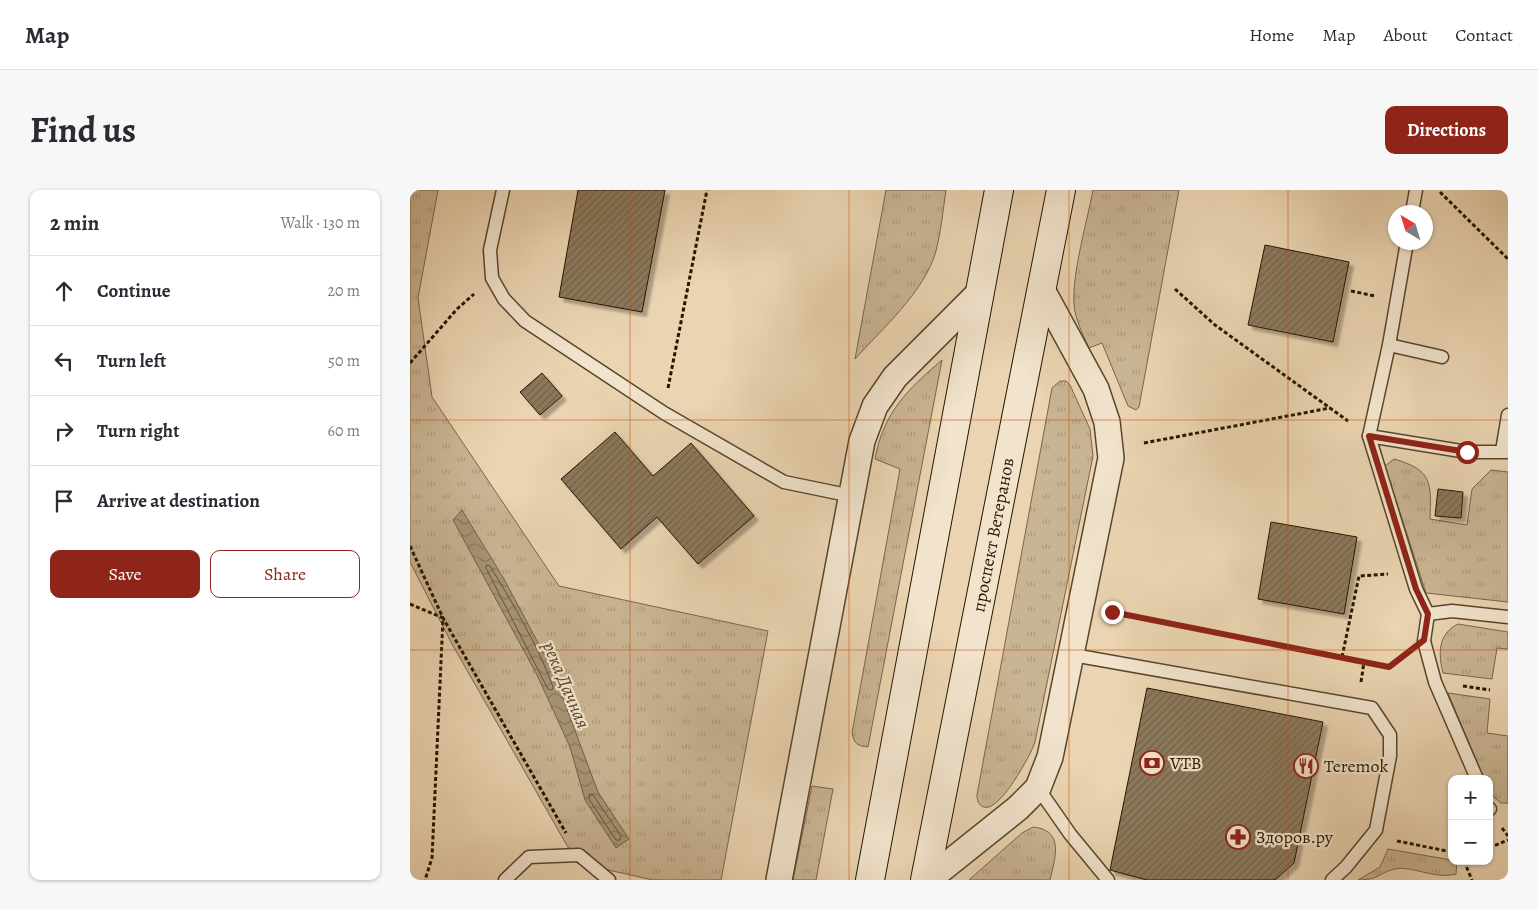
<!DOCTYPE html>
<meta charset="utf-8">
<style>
:root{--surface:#fff;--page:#f7f7f7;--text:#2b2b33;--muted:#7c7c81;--line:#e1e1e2;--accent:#8f2418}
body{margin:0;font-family:Alegreya,serif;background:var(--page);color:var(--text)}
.controls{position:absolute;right:15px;bottom:15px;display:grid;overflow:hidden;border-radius:10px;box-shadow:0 1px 4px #0004}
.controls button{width:45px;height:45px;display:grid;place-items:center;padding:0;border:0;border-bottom:1px solid var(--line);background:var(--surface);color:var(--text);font:25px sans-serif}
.compass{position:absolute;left:978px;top:15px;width:45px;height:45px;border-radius:50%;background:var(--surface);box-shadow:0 1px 4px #0004;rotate:322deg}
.stop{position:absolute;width:15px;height:15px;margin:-11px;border:4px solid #8f2418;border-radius:50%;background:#fff}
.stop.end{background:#8f2418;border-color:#fff;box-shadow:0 1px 5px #0008}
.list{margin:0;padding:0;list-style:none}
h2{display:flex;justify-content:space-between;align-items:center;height:65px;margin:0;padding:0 20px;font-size:21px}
h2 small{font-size:16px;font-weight:400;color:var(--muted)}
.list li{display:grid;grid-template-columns:32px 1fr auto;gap:15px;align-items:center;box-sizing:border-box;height:70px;padding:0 20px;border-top:1px solid var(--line)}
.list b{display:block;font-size:19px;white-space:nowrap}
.list em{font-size:16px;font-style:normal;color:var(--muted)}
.actions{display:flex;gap:10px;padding:15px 20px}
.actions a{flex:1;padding:11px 0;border:1px solid var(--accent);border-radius:10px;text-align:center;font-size:18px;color:var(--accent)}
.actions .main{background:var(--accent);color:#fff}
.icon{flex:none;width:28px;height:28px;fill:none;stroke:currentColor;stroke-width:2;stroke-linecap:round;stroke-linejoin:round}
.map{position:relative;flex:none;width:1098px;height:690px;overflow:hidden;border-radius:10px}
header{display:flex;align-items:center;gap:30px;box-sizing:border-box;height:70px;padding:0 25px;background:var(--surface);border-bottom:1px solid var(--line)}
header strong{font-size:24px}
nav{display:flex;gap:28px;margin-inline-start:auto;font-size:18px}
.intro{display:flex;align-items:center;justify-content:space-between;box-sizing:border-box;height:120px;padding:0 30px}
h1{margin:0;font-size:35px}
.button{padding:12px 22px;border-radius:10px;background:var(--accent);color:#fff;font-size:18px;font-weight:700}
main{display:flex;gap:30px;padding:0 30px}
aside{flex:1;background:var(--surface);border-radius:10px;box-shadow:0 1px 4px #0004}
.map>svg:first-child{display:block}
.grass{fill:url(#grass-tufts);stroke:#78654a}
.water{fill:url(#water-waves);stroke:#736146}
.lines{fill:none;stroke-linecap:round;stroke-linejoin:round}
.shore{stroke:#66543a;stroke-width:1}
.building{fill:url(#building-hatch);stroke:#261600;filter:url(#shadow)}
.service-casing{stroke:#57462c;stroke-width:15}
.minor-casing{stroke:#57462c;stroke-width:28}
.secondary-casing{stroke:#261600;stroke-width:30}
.path{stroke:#261600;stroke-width:3;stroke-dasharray:4 2.5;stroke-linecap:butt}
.service{stroke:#f1e3cc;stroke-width:12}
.minor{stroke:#f1e3cc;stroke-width:25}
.secondary{stroke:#f1e3cc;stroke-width:28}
.route{stroke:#8f2418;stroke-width:6}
.grid{fill:none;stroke:#cb4f0a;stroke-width:1;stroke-opacity:0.55}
.labels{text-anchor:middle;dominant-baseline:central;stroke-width:4.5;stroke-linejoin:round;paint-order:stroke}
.street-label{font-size:18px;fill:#261600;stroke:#f1e3cc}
.poi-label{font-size:18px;fill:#261600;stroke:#f1e3cc;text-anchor:start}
.water-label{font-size:19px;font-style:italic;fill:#5a482f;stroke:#f1e3cc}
</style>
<header>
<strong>Map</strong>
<nav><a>Home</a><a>Map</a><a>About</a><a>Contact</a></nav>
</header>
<div class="intro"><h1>Find us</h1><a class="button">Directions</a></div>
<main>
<aside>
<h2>2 min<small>Walk · 130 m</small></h2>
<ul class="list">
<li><svg class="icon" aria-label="ahead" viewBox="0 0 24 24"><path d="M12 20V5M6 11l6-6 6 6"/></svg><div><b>Continue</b></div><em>20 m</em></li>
<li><svg class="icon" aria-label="left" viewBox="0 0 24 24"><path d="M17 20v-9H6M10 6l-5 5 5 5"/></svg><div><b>Turn left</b></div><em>50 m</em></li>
<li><svg class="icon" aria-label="right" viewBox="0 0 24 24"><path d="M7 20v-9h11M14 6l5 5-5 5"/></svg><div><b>Turn right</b></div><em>60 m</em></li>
<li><svg class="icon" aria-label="arrive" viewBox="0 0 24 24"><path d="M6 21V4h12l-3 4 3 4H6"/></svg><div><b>Arrive at destination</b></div></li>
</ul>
<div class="actions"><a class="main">Save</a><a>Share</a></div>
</aside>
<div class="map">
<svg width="1098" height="690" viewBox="0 0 1098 690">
<defs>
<pattern id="grass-tufts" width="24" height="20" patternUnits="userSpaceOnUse" patternTransform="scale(1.25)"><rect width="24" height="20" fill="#c9b493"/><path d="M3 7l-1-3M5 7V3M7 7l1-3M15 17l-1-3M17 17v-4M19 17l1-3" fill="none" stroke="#ac9a7d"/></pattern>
<pattern id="water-waves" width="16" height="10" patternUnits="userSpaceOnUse" patternTransform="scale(1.25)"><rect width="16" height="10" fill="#a79375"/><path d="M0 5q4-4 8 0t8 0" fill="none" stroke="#88775e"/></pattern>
<pattern id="building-hatch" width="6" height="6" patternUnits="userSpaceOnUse" patternTransform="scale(1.25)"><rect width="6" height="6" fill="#8c795c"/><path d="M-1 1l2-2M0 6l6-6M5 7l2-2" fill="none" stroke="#72624a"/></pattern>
<filter id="shadow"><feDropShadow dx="4.5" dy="4.5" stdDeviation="1" flood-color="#0004"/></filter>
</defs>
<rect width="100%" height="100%" fill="#ead4b1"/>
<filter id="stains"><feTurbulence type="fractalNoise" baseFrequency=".004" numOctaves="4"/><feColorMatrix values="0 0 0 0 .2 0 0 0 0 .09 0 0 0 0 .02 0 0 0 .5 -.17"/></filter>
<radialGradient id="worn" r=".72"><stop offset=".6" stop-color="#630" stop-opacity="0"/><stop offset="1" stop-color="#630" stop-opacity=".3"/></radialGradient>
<g class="grass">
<path d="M 0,0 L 28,0 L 8,108 L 22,207 L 149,396 L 358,441 L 311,690 L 243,690 L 167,673 L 42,454 L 0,372 Z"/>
<path d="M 476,0 L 536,0 C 533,20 531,42 526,61 C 515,101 472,139 445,169 Z"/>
<path d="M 683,0 L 769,0 L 729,217 L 726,220 L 718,216 L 692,153 L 679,158 C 673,144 665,130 664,114 C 662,83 677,32 683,0 Z"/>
<path d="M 532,170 L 458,557 C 448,556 444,554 442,543 L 490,279 L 465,269 C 473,223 498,199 532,170 Z"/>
<path d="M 650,191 L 656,191 L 660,195 L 680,239 L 683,266 L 625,552 C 621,565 589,623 574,617 C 568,615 567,610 567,605 L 642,198 Z"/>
<path d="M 984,269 C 1023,280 1021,293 1020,329 L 1057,335 L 1062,299 L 1081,280 L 1098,282 L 1098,412 L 1016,403 L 975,276 Z"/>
<path d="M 1048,434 L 1098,442 L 1098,459 L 1087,458 L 1082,489 L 1033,483 C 1028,463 1028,444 1048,434 Z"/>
<path d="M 1038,503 L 1080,509 L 1077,543 L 1098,546 L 1098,613 L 1091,613 C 1081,606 1079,601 1079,589 L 1074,589 Z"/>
<path d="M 402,596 L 423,599 L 406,690 L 383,690 Z"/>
<path d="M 623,637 C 655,640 645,668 640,690 L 559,690 L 612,643 Z"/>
<path d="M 978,659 L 1047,671 L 1046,684 C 1025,690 1001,675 985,679 C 968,683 969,690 948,690 L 970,677 Z"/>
</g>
<path class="water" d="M 52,320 L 94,389 L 142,479 L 188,602 L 219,649 L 206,658 L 175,610 L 160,557 L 127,485 L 43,330 Z"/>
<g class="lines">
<g class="shore">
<path d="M 77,375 L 80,376 C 103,414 128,455 143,497 L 142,500 L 138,499 L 76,378 Z"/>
<path d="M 180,604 L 183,605 L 211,646 L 210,650 L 206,650 L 179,609 Z"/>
</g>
</g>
<g class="building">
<path d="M 168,0 L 255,0 L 232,122 L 149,107 Z"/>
<path d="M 855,55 L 939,72 L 923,152 L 838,135 Z"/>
<path d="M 132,183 L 152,206 L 130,225 L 110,202 Z"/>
<path d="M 205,242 L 243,286 L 281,253 L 344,326 L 288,374 L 247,327 L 211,359 L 151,289 Z"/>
<path d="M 1028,299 L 1053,302 L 1051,328 L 1025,326 Z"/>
<path d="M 861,332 L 947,347 L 934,424 L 848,409 Z"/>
<path d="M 737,498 L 913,532 L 884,673 L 865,690 L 737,690 L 700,680 Z"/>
</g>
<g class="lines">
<defs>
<g id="service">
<path d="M 93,0 L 80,60 L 82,88 L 94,109 L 115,131 L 254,223 L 374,292 L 442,306"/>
<path d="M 1002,22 L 1006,0"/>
<path d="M 997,52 L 979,155 L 959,246 L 1006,399 L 1018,424 L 1014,451 L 1025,492 L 1067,589"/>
<path d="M 979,155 L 1032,167"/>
<path d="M 959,246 L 1057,262 L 1098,262"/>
<path d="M 1092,261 L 1098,225"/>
<path d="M 1018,424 L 1042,421 L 1098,427"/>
<path d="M 663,465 L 962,518 L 980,545 L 980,566 L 966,640 L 936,677 L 922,690"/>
<path d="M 628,598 L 660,644 L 698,690"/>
<path d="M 1079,618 L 1080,619"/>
<path d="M 95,690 L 119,667 L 169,665 L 199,690"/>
</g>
<g id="minor">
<path d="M 369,690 L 452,251 L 465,216 L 485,187 L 570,102"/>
<path d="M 518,690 L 608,618 L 628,598 L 640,567 L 701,268 L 697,232 L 686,199 L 631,98"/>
</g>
<g id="secondary">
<path d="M 460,690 L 589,0"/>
<path d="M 515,690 L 651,0"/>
</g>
</defs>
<use href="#service" class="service-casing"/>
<use href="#minor" class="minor-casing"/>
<use href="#secondary" class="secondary-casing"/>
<g class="path">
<path d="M 1030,2 L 1098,69"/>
<path d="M 765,99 L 805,135 L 938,231"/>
<path d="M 941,101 L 965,106"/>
<path d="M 0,173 L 47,119 L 64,104"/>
<path d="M 258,198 L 297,0"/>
<path d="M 734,253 L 920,218"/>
<path d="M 0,356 L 33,428 L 156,643"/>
<path d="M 0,414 L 33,428 L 22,668 L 15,690"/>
<path d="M 701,422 L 979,477 L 994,466"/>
<path d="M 932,467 L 949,386 L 978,384"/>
<path d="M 951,492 L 954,472"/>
<path d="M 1053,496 L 1080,500"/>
<path d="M 1092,638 L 1098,646"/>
<path d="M 987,651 L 1042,662"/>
<path d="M 1079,658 L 1098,650"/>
<path d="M 1054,671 L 1062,690"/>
</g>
<use href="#service" class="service"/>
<use href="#minor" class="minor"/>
<use href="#secondary" class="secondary"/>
</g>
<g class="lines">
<path class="route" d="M 702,422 L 979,477 L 1014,450 L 1018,424 L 1006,399 L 959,246 L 1057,262"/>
</g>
<path class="grid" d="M 220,0 L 220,690M 439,0 L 439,690M 659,0 L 659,690M 878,0 L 878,690M 0,230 L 1098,230M 0,460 L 1098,460"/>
<defs>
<symbol id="bank-ring" viewBox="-11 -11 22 22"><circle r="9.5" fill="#f1e3cc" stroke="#8f2418" stroke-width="1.5"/><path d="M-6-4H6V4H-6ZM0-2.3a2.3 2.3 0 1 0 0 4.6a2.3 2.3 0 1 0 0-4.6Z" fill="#8f2418"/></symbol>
<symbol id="restaurant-ring" viewBox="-11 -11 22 22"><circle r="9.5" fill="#f1e3cc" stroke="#8f2418" stroke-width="1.5"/><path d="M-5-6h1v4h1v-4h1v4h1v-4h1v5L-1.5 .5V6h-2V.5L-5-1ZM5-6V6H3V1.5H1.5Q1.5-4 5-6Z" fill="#8f2418"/></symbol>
<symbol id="pharmacy-ring" viewBox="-11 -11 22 22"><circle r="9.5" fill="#f1e3cc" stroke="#8f2418" stroke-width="1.5"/><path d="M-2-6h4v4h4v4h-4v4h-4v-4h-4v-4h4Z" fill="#8f2418"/></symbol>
</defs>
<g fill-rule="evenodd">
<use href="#bank-ring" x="728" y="559" width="28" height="28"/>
<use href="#restaurant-ring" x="882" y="562" width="28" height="28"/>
<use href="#pharmacy-ring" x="814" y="633" width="28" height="28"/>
</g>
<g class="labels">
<g class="street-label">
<text transform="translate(583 345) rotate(-79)">проспект Ветеранов</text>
</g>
<g class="poi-label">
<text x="760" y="573">VTB</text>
<text x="914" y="576">Teremok</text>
<text x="846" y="647">Здоров.ру</text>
</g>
<g class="water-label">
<text transform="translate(156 495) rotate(67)">река Дачная</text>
</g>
</g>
<rect width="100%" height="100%" filter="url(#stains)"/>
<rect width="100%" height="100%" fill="url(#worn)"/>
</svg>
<div class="controls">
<button>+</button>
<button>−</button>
</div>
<svg class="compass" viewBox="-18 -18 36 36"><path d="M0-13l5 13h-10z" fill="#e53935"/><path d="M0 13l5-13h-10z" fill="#7c7c81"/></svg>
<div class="stop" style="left:1057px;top:262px"></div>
<div class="stop end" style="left:702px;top:422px"></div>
</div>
</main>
